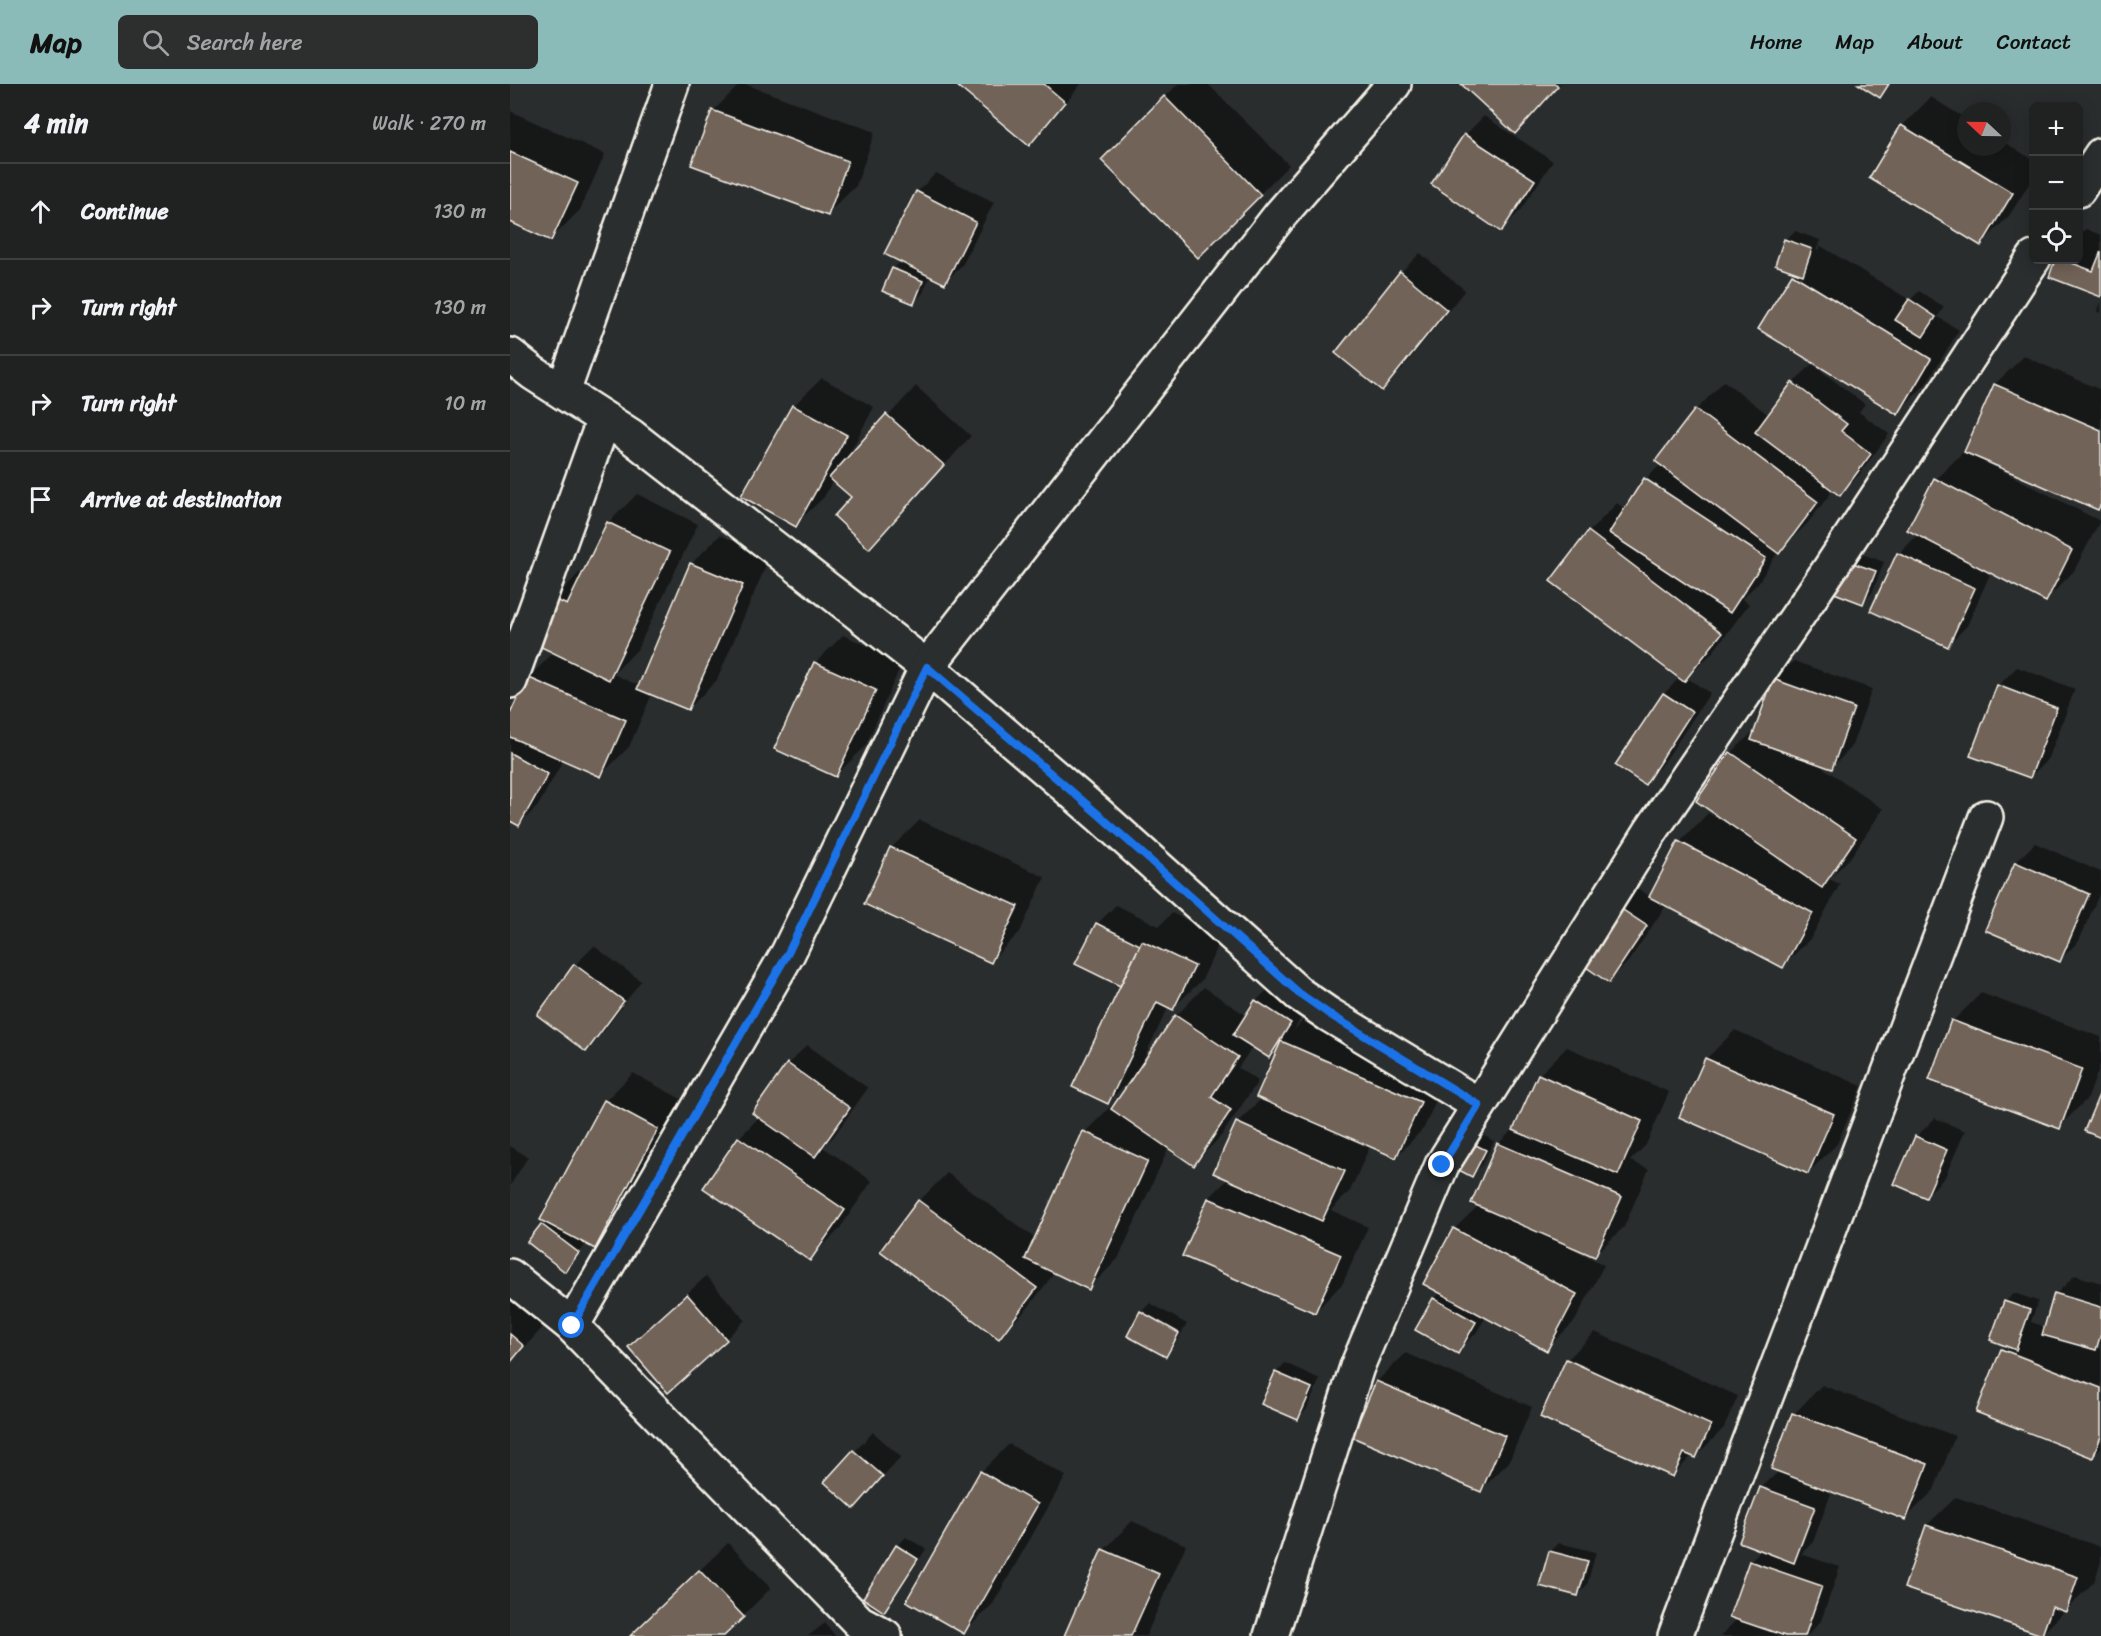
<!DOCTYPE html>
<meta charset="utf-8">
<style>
:root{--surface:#202222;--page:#2d2f2f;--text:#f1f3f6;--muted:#a2a4a5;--line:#3d3f40;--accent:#8bbbb9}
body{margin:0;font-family:Sriracha,sans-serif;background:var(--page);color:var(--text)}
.controls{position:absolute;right:18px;top:18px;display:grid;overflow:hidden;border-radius:9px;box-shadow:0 3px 15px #0003}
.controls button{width:54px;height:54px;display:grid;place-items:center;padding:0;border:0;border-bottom:2px solid var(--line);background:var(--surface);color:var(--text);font:30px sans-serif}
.compass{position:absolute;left:1447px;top:18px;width:54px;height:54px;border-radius:50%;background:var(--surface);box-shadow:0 3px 15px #0003;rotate:292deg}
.stop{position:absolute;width:18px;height:18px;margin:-14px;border:4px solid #1a73e8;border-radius:50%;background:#fff}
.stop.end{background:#1a73e8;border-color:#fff;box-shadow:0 2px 6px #0008}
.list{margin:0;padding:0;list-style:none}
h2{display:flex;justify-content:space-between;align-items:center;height:78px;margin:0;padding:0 24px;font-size:26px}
h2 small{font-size:20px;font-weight:400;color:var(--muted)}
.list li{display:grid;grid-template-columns:39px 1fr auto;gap:18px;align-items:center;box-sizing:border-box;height:96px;padding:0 24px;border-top:2px solid var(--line)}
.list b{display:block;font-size:22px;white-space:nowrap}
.list em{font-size:20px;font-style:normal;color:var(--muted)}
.icon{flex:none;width:33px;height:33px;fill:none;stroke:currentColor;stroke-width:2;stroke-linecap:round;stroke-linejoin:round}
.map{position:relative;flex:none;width:1591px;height:1552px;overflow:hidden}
header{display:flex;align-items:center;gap:36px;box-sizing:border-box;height:84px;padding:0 30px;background:var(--accent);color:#111}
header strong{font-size:28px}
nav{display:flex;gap:33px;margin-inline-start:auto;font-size:21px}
.search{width:420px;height:54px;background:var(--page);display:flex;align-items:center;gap:15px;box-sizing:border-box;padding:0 21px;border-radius:9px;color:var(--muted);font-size:22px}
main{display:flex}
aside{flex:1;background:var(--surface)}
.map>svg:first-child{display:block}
.shadow{fill:#0007}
.building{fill:#726459;stroke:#f4f1e8;stroke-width:1.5}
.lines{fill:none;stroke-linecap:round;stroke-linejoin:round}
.street-casing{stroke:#f4f1e8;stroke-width:38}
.street{stroke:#2a2d2e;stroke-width:33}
.route{stroke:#1a73e8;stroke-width:8}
</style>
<header>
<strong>Map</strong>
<div class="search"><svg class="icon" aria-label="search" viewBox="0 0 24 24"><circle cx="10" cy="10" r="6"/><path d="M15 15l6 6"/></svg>Search here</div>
<nav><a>Home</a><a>Map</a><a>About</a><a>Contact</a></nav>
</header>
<main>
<aside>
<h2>4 min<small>Walk · 270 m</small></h2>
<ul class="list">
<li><svg class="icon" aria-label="ahead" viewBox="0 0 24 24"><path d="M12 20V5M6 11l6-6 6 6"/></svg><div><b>Continue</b></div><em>130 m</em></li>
<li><svg class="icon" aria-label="right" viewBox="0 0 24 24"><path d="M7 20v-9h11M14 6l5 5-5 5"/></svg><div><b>Turn right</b></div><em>130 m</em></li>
<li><svg class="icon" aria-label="right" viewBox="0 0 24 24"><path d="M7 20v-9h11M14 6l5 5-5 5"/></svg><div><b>Turn right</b></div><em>10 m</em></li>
<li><svg class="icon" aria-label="arrive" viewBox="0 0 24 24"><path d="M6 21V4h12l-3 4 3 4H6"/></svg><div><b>Arrive at destination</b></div></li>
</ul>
</aside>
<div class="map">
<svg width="1591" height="1552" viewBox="0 0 1591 1552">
<rect width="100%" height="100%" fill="#2a2d2e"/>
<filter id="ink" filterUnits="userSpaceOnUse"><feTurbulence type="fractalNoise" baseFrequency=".0167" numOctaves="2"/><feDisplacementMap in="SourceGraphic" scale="12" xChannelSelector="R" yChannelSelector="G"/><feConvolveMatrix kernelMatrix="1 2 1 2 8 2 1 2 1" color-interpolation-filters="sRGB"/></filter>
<g filter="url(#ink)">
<g class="shadow">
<path d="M 230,0 L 235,0 L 365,48 L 346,102 L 317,130 L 203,27 Z"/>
<path d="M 449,0 L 571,0 L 538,41 L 519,60 Z"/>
<path d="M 668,0 L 698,0 L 779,81 L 688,172 L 593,76 Z"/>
<path d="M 953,0 L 1051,0 L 1005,48 Z"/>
<path d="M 1421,13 L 1456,35 L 1456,63 L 1492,63 L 1492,57 L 1524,76 L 1524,92 L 1499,132 L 1471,160 L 1361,94 L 1392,42 Z"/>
<path d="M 0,27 L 95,70 L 70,126 L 41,155 L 0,136 Z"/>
<path d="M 974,32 L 1043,77 L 1010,127 L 991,146 L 923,100 L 955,51 Z"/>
<path d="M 426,89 L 484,118 L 453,180 L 434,199 L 420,191 L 413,209 L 403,219 L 383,185 L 391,177 L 407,108 Z"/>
<path d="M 1576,145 L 1591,151 L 1591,211 L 1541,192 L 1547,176 L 1568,176 L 1568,152 Z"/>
<path d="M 1285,147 L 1310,156 L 1306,168 L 1311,162 L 1400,216 L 1409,207 L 1434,223 L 1428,233 L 1449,246 L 1416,300 L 1387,329 L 1250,245 L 1287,187 L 1275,156 Z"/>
<path d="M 910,169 L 955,206 L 891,286 L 872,305 L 891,188 Z"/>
<path d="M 1591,218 L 1591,229 L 1587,228 Z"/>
<path d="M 1514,272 L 1591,306 L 1591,422 L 1588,425 L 1482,378 L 1481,381 L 1590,437 L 1564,487 L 1536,516 L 1481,488 L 1457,542 L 1438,561 L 1389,470 L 1408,450 L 1426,395 L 1454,367 L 1456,368 L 1485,300 Z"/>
<path d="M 1302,280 L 1355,320 L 1349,328 L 1379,350 L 1349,391 L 1330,410 L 1324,405 L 1297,440 L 1268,468 L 1248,499 L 1232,515 L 1239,520 L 1203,568 L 1177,594 L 1200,609 L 1153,680 L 1134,699 L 1154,610 L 1170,593 L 1079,448 L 1107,419 L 1116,426 L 1136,395 L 1151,380 L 1148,377 L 1186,326 L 1214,297 L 1259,331 L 1283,299 Z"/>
<path d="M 312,294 L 364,323 L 334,380 L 406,302 L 461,352 L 387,434 L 359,462 L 343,413 L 323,396 L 314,413 L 285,441 L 283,322 Z"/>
<path d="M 127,410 L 188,440 L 127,566 L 103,590 L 130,602 L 182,479 L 210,451 L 260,472 L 207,596 L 178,625 L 142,610 L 119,663 L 91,691 L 54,675 L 28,722 L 9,741 L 0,736 L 0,634 L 18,594 L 44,568 L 44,515 L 72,486 L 75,487 L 99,438 Z"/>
<path d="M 1342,466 L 1374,478 L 1362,509 L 1353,518 L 1321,506 Z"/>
<path d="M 333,551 L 393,577 L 355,663 L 326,691 L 305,579 Z"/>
<path d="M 1284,577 L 1362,605 L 1341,664 L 1322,683 L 1305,678 L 1373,725 L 1340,774 L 1319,795 L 1330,800 L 1301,854 L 1273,882 L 1157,820 L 1118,878 L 1099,897 L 1068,876 L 1124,802 L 1141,813 L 1170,758 L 1198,729 L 1216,739 L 1217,737 L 1188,717 L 1221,669 L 1248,643 L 1264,596 Z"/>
<path d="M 1507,583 L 1565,605 L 1539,674 L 1520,693 L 1488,602 Z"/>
<path d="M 410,736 L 535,793 L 510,848 L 481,877 L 381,764 Z"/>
<path d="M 1525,759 L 1591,788 L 1591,806 L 1569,857 L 1550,876 L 1477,845 L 1506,778 Z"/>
<path d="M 606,821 L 649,842 L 662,829 L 712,853 L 692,896 L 663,924 L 659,922 L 630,982 L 631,983 L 666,932 L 694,903 L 737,932 L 746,917 L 765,898 L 799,920 L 784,946 L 800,929 L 938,989 L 914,1044 L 886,1073 L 860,1062 L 840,1107 L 821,1126 L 858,1143 L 833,1199 L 805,1228 L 674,1171 L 699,1114 L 719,1094 L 727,1039 L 752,1014 L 770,960 L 759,972 L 743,962 L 728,984 L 748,997 L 712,1051 L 684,1080 L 659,1063 L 608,1175 L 579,1204 L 545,1188 L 517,1225 L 489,1253 L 409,1117 L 437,1089 L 526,1155 L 575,1048 L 603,1020 L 606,1021 L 623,993 L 598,1018 L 615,895 L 609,900 L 587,840 Z"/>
<path d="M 84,862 L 131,897 L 94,947 L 75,966 L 65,881 Z"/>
<path d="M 1471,909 L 1591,953 L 1591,979 L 1578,1014 L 1549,1043 L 1443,937 Z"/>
<path d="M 1225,946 L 1352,1002 L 1327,1060 L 1298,1089 L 1196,975 Z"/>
<path d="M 297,961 L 358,1004 L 324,1052 L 313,1063 L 362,1097 L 328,1147 L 299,1175 L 229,1054 L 250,1032 L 278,980 Z"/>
<path d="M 1057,963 L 1159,1008 L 1136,1061 L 1120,1077 L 1139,1085 L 1114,1143 L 1085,1171 L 1061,1161 L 1060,1163 L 1094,1181 L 1065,1237 L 1036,1265 L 976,1233 L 966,1249 L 947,1268 L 924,1215 L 931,1208 L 944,1145 L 969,1121 L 988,1060 L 1007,1041 L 1029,991 Z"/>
<path d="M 123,989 L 175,1017 L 113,1135 L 84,1163 L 77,1159 L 55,1186 L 32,1141 L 36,1137 L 95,1017 Z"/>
<path d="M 1425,1034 L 1455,1047 L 1435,1093 L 1416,1112 L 1406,1053 Z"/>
<path d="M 969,1049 L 984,1057 L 971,1082 L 962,1091 L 959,1058 Z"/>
<path d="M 0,1062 L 18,1073 L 0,1102 Z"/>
<path d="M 1565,1191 L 1591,1199 L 1591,1259 L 1587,1263 L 1591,1265 L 1591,1364 L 1582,1372 L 1492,1266 L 1497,1261 L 1495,1218 L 1504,1209 L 1528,1217 L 1521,1238 L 1536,1243 L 1546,1210 Z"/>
<path d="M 196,1192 L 235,1236 L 216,1255 L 120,1263 Z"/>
<path d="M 0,1196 L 42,1233 L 0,1280 Z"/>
<path d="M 640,1219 L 677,1240 L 664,1262 L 655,1271 L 631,1228 Z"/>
<path d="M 1085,1248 L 1228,1312 L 1214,1344 L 1185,1373 L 1183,1371 L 1162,1392 L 1057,1276 Z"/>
<path d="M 896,1269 L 1022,1323 L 999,1378 L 971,1406 L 844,1352 L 867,1297 Z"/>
<path d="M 775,1279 L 810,1295 L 797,1325 L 788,1335 L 766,1289 Z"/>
<path d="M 1312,1301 L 1445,1352 L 1424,1406 L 1396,1434 L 1322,1407 L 1303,1458 L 1291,1470 L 1330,1483 L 1311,1537 L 1297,1552 L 1210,1552 L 1228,1534 L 1240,1477 L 1252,1465 L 1231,1457 L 1252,1403 L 1269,1387 L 1284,1330 Z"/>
<path d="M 363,1348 L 391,1373 L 344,1423 L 316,1398 Z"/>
<path d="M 499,1360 L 556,1392 L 483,1520 L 454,1548 L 471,1388 Z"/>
<path d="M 1446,1413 L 1591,1463 L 1591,1478 L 1584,1498 L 1532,1550 L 1396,1503 L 1417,1441 Z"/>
<path d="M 622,1437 L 676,1461 L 636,1552 L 555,1552 L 594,1466 Z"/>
<path d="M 396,1453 L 416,1465 L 383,1516 L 374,1526 L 387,1462 Z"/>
<path d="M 218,1459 L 261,1504 L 233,1532 L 212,1552 L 121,1552 Z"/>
<path d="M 1049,1459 L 1086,1468 L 1077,1501 L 1068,1510 L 1040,1468 Z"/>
<path d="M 315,1539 L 325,1552 L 298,1552 Z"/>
</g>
<g class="building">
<path d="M 447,0 L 534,0 L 555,18 L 519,62 L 446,1 Z"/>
<path d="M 951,0 L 1046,0 L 1048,2 L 1005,50 Z"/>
<path d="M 1348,0 L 1379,0 L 1370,14 Z"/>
<path d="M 654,12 L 751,111 L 688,174 L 591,76 Z"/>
<path d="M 202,26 L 338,77 L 318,132 L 181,81 Z"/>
<path d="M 1391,41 L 1503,109 L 1471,162 L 1359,94 Z"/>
<path d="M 954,50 L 1025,96 L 991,148 L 921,100 Z"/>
<path d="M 0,68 L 68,99 L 41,157 L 0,138 Z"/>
<path d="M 406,107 L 466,138 L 435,200 L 374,170 Z"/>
<path d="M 1274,155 L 1302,165 L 1293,191 L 1265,181 Z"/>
<path d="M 1591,167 L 1591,213 L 1539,193 L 1545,176 L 1554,176 L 1583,187 Z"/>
<path d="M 382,184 L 413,197 L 404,220 L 372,207 Z"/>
<path d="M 890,187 L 937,226 L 872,307 L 825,269 Z"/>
<path d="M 1282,190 L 1421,275 L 1388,331 L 1248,245 Z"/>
<path d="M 1399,215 L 1426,233 L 1413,253 L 1385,236 Z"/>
<path d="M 1282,298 L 1337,340 L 1331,347 L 1361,370 L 1330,412 L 1245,348 Z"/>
<path d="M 1484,300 L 1591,346 L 1591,420 L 1588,426 L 1454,368 Z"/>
<path d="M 282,321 L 337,351 L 286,443 L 231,412 Z"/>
<path d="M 1185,325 L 1308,418 L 1269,470 L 1145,377 Z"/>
<path d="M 376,330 L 434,381 L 359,465 L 324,432 L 341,413 L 319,394 Z"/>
<path d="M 1134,394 L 1256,474 L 1220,529 L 1099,449 Z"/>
<path d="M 1424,394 L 1562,466 L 1536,518 L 1397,446 Z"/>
<path d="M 97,438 L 160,468 L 99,596 L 21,558 L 42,514 L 57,521 Z"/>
<path d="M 1078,447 L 1212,549 L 1174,598 L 1040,497 Z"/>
<path d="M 1387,469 L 1465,504 L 1438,563 L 1360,527 Z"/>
<path d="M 1331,475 L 1366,487 L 1353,520 L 1319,507 Z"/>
<path d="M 180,479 L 233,501 L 178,626 L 127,605 Z"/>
<path d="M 304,578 L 366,606 L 326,693 L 264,665 Z"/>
<path d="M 17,593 L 116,636 L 91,693 L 0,653 L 0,630 Z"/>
<path d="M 1263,595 L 1344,624 L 1322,685 L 1241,656 Z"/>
<path d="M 1487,601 L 1547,624 L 1520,694 L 1460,672 Z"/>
<path d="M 1153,609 L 1182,628 L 1135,701 L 1105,681 Z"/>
<path d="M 1220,668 L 1346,754 L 1312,804 L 1186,717 Z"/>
<path d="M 0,669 L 38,690 L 9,742 L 0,737 Z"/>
<path d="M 1168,757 L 1303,829 L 1273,884 L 1139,813 Z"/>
<path d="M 380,763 L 508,822 L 481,879 L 354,820 Z"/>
<path d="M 1505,778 L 1579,810 L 1550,878 L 1475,846 Z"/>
<path d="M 1104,820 L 1137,842 L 1099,899 L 1066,876 Z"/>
<path d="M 586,839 L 630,861 L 610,902 L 565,880 Z"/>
<path d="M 632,857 L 685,882 L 663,926 L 647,918 L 598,1020 L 562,1003 Z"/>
<path d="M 64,880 L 114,917 L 76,968 L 27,931 Z"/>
<path d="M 745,916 L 781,939 L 759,974 L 723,951 Z"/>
<path d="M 665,931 L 728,973 L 701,1013 L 721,1026 L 684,1082 L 601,1025 Z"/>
<path d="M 1441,936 L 1572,985 L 1550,1045 L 1419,996 Z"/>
<path d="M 771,957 L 911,1018 L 886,1074 L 746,1013 Z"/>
<path d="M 1195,974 L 1324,1030 L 1298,1090 L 1169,1033 Z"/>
<path d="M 277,979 L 340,1024 L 305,1073 L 242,1029 Z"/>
<path d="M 1028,990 L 1132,1037 L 1108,1091 L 1003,1046 Z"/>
<path d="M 1591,1006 L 1591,1054 L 1574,1047 Z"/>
<path d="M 94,1016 L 148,1045 L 85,1165 L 30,1136 Z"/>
<path d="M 726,1038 L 835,1087 L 812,1137 L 703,1089 Z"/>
<path d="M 573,1047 L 638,1077 L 579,1206 L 515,1175 Z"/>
<path d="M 1405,1052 L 1437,1066 L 1416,1114 L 1384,1100 Z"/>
<path d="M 228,1053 L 335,1126 L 300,1177 L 193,1104 Z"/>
<path d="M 958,1057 L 976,1066 L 962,1093 L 945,1084 Z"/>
<path d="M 987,1059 L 1112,1113 L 1085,1173 L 961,1119 Z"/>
<path d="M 698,1114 L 831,1171 L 805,1229 L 672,1172 Z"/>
<path d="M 408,1116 L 527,1204 L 489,1255 L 370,1167 Z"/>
<path d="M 31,1140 L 69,1169 L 55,1188 L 17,1158 Z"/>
<path d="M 943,1144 L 1067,1210 L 1037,1267 L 913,1200 Z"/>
<path d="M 1544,1209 L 1591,1223 L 1591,1250 L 1586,1266 L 1532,1251 Z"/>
<path d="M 177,1210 L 217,1256 L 158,1309 L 118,1263 Z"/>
<path d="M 923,1214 L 966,1238 L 948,1270 L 905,1246 Z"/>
<path d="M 1494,1217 L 1520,1226 L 1506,1266 L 1480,1256 Z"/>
<path d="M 630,1227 L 669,1249 L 656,1273 L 617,1252 Z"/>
<path d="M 0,1250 L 14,1262 L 0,1279 Z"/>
<path d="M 1491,1265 L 1591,1304 L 1591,1352 L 1583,1374 L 1466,1328 Z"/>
<path d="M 1056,1275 L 1201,1341 L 1186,1374 L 1174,1369 L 1163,1393 L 1030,1333 Z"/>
<path d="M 765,1288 L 802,1304 L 788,1336 L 751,1320 Z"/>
<path d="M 866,1297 L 995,1352 L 971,1408 L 842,1353 Z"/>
<path d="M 1282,1329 L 1418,1380 L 1396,1436 L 1261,1385 Z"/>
<path d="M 343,1366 L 373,1392 L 344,1425 L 314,1398 Z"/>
<path d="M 470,1387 L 528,1420 L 454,1550 L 396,1517 Z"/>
<path d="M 1250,1403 L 1305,1423 L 1284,1479 L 1229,1458 Z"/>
<path d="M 1416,1441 L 1568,1493 L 1556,1528 L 1542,1523 L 1532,1551 L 1394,1504 Z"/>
<path d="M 386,1461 L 408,1475 L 374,1528 L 353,1514 Z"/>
<path d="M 592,1465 L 649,1490 L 621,1552 L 554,1552 Z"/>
<path d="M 1039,1467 L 1078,1477 L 1068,1512 L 1029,1502 Z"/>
<path d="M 1239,1477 L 1312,1502 L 1295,1552 L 1275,1552 L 1219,1533 Z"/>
<path d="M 189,1486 L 234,1533 L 214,1552 L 120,1552 Z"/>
</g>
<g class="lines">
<defs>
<g id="street">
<path d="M 1568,106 L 1591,71"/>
<path d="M 0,271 L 23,289 L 121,352 L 417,583 L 588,730 L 789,910 L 818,930 L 969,1021"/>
<path d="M 53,308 L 162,0"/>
<path d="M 0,597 L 94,335"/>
<path d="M 0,1192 L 62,1242 L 349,1538 L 375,1552"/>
<path d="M 62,1242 L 278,869 L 417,583 L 771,130 L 884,0"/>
<path d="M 761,1552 L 847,1283 L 932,1081 L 1141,747 L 1319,486 L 1524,174"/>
<path d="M 1165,1552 L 1476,733"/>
</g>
</defs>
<use href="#street" class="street-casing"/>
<use href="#street" class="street"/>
</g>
</g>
<g class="lines" filter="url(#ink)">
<path class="route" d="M 62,1242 L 278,869 L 417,583 L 588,730 L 789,909 L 819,930 L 969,1021 L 932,1081"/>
</g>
</svg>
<div class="controls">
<button>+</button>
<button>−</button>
<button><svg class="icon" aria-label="locate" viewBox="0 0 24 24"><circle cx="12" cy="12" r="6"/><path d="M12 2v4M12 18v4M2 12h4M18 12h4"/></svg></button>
</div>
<svg class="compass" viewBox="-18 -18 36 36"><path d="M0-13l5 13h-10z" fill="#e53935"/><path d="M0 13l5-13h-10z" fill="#a2a4a5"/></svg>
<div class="stop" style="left:62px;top:1242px"></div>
<div class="stop end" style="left:932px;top:1081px"></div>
</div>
</main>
